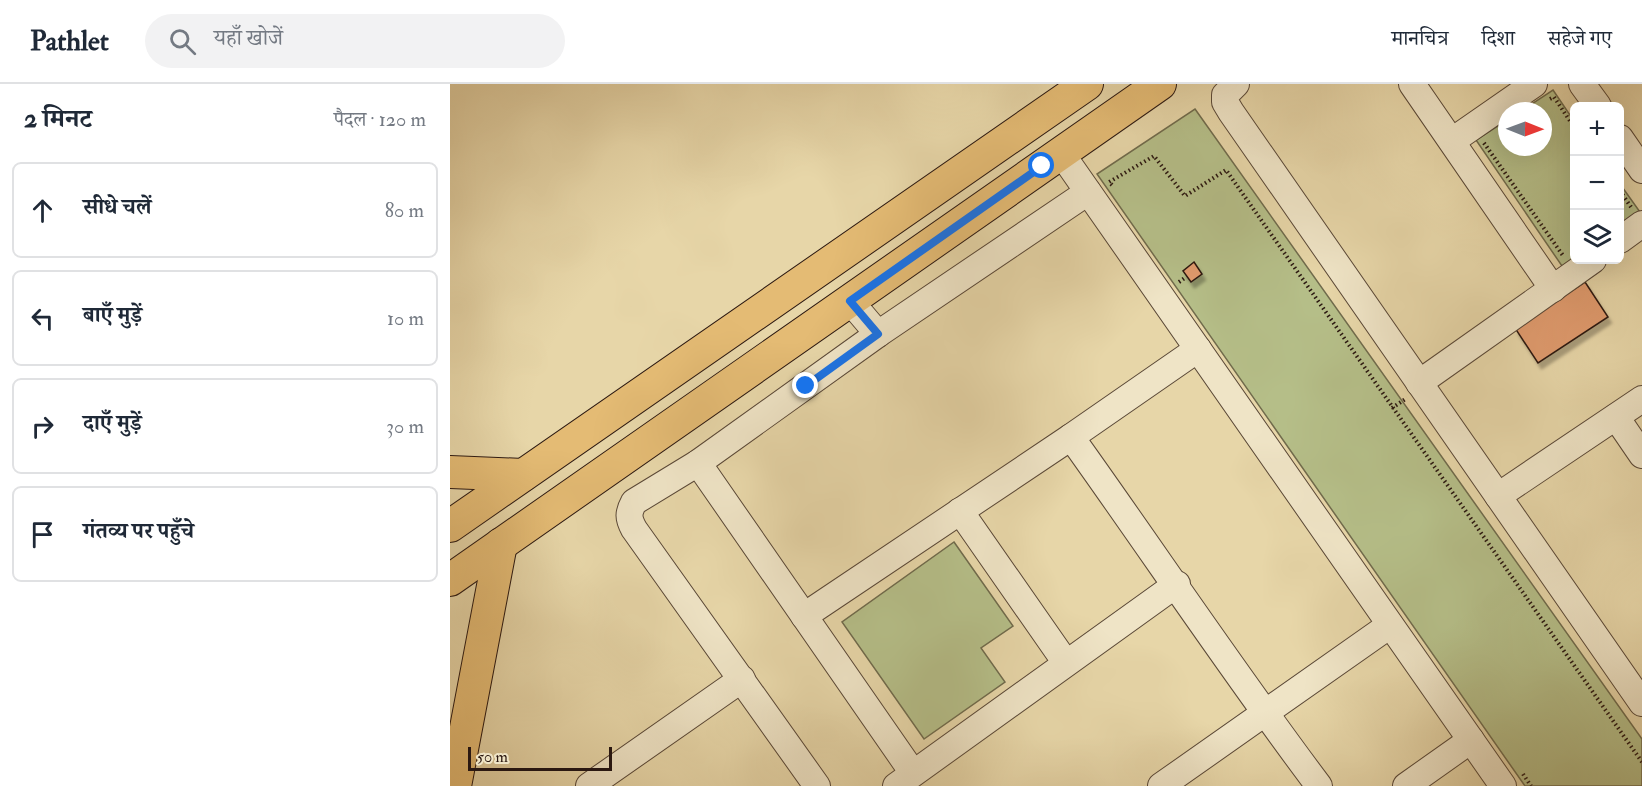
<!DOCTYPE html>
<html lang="hi">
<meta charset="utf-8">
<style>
:root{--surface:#fff;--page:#f2f2f3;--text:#1f2937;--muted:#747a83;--line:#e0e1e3}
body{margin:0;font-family:"IM FELL Double Pica","Noto Serif Devanagari",serif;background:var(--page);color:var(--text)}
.controls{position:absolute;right:18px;top:18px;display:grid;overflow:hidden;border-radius:9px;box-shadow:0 6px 24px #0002}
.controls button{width:54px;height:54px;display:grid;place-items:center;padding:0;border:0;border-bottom:2px solid var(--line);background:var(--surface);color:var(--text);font:30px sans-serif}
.compass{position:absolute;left:1048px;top:18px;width:54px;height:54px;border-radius:50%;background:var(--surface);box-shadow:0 6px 24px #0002;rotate:91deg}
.scale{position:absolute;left:18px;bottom:15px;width:144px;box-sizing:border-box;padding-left:6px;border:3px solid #2b1811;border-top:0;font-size:16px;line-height:21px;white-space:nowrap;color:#2b1811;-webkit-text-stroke:4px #efe4c6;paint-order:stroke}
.stop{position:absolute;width:18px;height:18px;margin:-14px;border:4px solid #1a73e8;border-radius:50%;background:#fff}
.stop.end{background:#1a73e8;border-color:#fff;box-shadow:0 2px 6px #0008}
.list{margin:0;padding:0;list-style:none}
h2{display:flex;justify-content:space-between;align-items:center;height:78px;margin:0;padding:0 24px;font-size:26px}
h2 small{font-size:20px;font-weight:400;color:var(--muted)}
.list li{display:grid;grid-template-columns:39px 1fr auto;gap:18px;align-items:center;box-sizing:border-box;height:96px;margin:0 12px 12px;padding:0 12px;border:2px solid var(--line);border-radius:9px}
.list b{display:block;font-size:22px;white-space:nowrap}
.list em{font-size:20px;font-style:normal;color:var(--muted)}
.icon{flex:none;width:33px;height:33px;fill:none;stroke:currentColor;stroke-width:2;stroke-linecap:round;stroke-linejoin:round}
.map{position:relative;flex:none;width:1192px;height:702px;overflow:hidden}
header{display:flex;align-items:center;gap:36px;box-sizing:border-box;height:84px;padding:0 30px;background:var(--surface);border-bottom:2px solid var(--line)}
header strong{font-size:28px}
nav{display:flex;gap:33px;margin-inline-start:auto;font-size:21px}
.search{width:420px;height:54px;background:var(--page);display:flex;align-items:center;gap:15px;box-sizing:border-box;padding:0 21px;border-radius:33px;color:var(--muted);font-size:22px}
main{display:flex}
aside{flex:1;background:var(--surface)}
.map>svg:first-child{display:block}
.green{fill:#b5be88;stroke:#706b4c;stroke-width:1.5}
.building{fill:#e19b6e;stroke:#2b1811;stroke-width:1.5;filter:url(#shadow)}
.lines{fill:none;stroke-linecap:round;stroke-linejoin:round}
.minor-casing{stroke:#5a4837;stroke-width:28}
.major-casing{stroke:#2b1811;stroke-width:34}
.path{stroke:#2b1811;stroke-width:4;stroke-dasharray:1.5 3;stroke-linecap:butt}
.minor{stroke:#efe4c6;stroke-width:26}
.major{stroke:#e4bb74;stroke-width:32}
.route{stroke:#1a73e8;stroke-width:8}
</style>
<header>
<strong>Pathlet</strong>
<div class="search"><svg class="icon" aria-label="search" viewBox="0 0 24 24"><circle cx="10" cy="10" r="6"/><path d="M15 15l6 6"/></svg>यहाँ खोजें</div>
<nav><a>मानचित्र</a><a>दिशा</a><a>सहेजे गए</a></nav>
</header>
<main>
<aside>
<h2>2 मिनट<small>पैदल · 120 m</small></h2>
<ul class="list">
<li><svg class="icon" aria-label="ahead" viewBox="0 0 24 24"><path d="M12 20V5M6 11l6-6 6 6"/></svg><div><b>सीधे चलें</b></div><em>80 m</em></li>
<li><svg class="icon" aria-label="left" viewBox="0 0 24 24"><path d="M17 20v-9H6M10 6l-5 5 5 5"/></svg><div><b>बाएँ मुड़ें</b></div><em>10 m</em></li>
<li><svg class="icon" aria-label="right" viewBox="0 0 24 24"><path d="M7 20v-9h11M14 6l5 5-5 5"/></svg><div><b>दाएँ मुड़ें</b></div><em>30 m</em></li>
<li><svg class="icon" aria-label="arrive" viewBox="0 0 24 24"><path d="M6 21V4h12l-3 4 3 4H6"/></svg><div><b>गंतव्य पर पहुँचे</b></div></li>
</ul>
</aside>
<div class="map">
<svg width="1192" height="702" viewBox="0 0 1192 702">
<defs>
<filter id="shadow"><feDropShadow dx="3.5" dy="6" stdDeviation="1.5" flood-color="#0004"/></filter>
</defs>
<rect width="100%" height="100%" fill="#e7d6a8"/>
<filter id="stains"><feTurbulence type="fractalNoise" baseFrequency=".00333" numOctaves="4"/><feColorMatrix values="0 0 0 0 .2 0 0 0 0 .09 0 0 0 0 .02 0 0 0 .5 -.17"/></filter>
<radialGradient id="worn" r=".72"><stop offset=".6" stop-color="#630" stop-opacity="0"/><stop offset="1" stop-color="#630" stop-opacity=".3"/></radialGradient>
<g class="green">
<path d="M 1103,6 L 1124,37 L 1124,174 L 1112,182 L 1026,56 L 1057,36 L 1057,63 L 1093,63 L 1093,27 L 1071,27 Z"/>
<path d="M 745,25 L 1192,655 L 1192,702 L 1075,702 L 647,90 Z"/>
<path d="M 1170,100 L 1190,128 L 1170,142 Z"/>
<path d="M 504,458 L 563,542 L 531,564 L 555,598 L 474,655 L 392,538 Z"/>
</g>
<g class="building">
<path d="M 744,178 L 752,190 L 741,198 L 733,187 Z"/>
<path d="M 1135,198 L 1158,233 L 1088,279 L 1065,244 Z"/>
</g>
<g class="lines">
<defs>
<g id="minor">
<path d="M 786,0 L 775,11 L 775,18 L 781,28 L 1192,619"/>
<path d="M 962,0 L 1103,205"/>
<path d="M 1132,0 L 1148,22"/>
<path d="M 1170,54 L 1192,86"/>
<path d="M 1002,57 L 1084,0"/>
<path d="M 611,69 L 1053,702"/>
<path d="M 1170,156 L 1192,140"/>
<path d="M 400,217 L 428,250"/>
<path d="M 748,265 L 621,353 C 704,469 783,588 869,702"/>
<path d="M 969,299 L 1143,176"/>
<path d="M 1166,333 L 1192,371"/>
<path d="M 248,379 L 463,689"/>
<path d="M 1048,412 L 1192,315"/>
<path d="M 510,427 L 616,579"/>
<path d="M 354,532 L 621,353"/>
<path d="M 139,702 L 292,595"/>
<path d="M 367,702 L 184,445 C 178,434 178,429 184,418 L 248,379 L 428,250 L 638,108"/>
<path d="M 446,702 L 727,500"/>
<path d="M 711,702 L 940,541"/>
<path d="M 956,702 L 1021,656"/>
</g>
<g id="major">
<path d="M 0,388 L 73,391"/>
<path d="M 0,442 L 637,0"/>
<path d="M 0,496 L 710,0"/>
<path d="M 5,702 L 51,460"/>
</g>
</defs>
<use href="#minor" class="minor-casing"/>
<use href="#major" class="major-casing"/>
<g class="path">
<path d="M 1100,15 L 1104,13 L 1124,43"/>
<path d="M 1034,59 L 1114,173"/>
<path d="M 662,101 L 659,98 L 704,72 L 735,112 L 776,86 L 1192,678"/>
<path d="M 1170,107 L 1181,123"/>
<path d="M 729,198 L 736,193"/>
<path d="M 942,324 L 957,314"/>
<path d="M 1073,690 L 1081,702"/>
</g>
<use href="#minor" class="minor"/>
<use href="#major" class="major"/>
</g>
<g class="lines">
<path class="route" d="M 356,302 L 428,250 L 400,217 L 592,82"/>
</g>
<rect width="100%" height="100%" filter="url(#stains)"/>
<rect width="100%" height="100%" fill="url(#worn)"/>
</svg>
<div class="controls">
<button>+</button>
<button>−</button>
<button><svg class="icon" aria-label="layers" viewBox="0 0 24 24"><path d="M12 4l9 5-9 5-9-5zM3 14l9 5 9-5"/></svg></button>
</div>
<svg class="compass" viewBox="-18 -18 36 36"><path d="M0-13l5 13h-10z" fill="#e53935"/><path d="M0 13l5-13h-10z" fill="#747a83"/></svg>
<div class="scale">50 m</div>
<div class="stop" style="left:592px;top:82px"></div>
<div class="stop end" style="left:356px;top:302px"></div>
</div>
</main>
